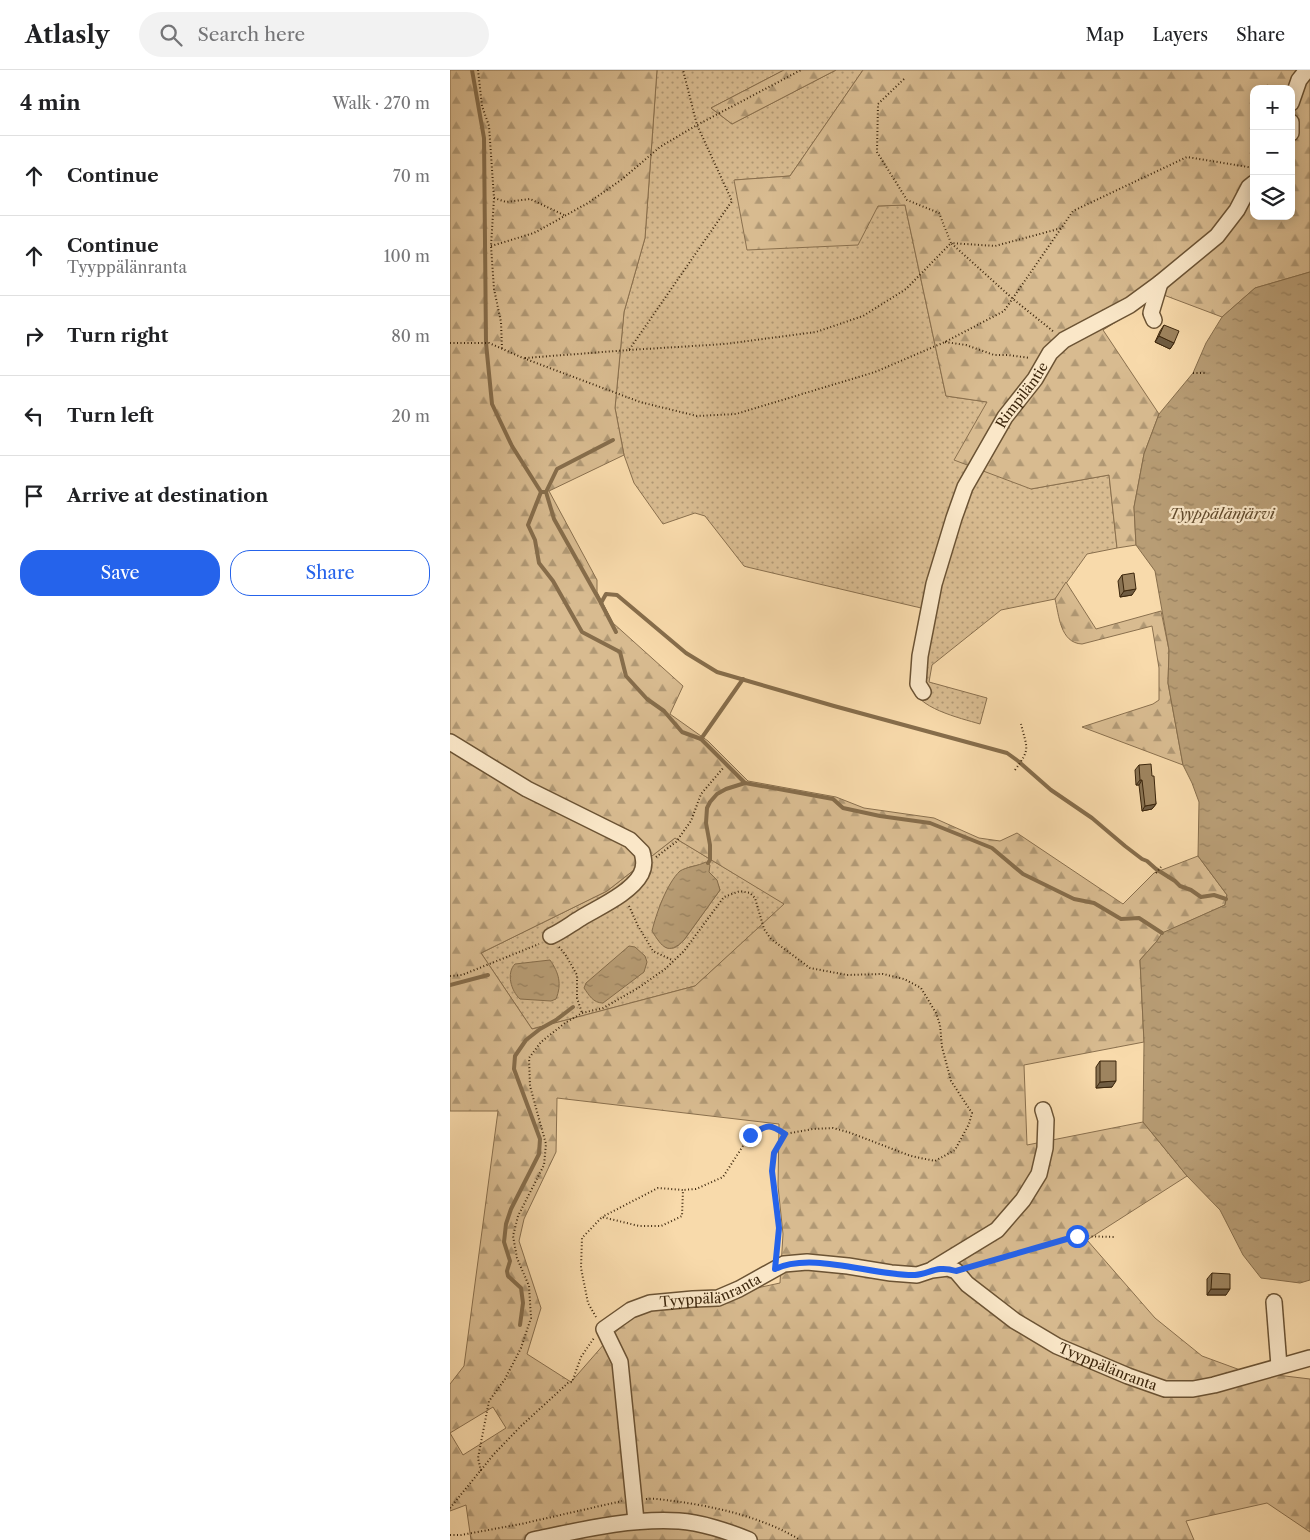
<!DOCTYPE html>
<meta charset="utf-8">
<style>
:root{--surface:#fff;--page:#f2f2f2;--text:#202124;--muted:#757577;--line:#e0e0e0;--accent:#2563eb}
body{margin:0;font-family:"Libre Caslon Text",serif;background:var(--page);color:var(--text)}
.controls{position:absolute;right:15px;top:15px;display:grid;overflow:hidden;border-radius:10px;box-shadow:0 2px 12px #0003}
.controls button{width:45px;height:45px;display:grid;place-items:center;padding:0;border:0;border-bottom:1px solid var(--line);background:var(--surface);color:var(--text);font:25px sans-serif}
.stop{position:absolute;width:15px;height:15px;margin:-11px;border:4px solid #2563eb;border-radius:50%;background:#fff}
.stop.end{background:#2563eb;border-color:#fff;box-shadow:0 1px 5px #0008}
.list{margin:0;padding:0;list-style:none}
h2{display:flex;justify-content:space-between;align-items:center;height:65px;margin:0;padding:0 20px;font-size:21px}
h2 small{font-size:16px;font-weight:400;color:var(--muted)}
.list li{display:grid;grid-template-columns:32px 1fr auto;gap:15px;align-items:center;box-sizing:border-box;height:80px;padding:0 20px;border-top:1px solid var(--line)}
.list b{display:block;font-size:19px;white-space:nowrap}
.list p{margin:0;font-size:16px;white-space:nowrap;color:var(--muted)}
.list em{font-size:16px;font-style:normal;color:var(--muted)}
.actions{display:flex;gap:10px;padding:15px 20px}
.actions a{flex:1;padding:11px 0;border:1px solid var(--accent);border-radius:20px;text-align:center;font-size:18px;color:var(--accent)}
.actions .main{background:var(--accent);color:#fff}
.icon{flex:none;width:28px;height:28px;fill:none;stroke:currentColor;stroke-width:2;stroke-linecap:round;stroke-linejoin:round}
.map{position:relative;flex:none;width:860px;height:1470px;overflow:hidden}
header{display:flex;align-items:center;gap:30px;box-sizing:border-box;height:70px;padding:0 25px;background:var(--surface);border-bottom:1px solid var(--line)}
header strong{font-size:24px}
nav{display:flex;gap:28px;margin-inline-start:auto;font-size:18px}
.search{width:350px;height:45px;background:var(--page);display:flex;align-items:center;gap:12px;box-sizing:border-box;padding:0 18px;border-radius:28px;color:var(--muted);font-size:19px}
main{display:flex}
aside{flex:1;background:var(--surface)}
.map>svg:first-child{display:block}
.grass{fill:url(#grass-dots);stroke:#8a704e;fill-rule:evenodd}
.forest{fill:url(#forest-firs);stroke:#8a704e;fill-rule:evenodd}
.water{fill:url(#water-ripples);stroke:#866d4b}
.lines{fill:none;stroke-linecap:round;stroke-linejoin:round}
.stream{stroke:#866d4b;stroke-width:4}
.minor-casing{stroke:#6b5334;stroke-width:18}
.path{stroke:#3c260c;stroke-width:2;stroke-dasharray:1 2.5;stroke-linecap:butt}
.minor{stroke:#fae7c8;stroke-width:15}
.wall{fill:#887252;stroke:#3c260c}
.shaded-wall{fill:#6f5c42;stroke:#3c260c}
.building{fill:#9e845f;stroke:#3c260c}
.route{stroke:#2563eb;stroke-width:6}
.labels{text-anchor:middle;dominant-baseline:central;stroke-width:4.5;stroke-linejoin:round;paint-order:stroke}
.street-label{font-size:14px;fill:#3c260c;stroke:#fae7c8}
.water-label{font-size:15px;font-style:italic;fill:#614a2c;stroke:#fae7c8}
</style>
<header>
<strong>Atlasly</strong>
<div class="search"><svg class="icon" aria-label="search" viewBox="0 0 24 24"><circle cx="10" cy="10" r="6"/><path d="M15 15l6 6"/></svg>Search here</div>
<nav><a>Map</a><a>Layers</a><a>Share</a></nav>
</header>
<main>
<aside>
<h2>4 min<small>Walk · 270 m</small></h2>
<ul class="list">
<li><svg class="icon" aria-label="ahead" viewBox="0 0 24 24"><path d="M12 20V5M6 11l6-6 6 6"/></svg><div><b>Continue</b></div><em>70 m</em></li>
<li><svg class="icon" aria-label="ahead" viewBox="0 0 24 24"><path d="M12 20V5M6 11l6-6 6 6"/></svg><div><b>Continue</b><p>Tyyppälänranta</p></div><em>100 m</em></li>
<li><svg class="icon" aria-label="right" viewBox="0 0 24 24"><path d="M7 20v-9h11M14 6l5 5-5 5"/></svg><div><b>Turn right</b></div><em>80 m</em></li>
<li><svg class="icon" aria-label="left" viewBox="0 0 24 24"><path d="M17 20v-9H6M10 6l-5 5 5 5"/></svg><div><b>Turn left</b></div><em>20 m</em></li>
<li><svg class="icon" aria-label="arrive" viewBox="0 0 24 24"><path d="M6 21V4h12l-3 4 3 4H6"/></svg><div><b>Arrive at destination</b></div></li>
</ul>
<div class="actions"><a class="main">Save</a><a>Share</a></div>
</aside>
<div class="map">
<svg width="860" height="1470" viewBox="0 0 860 1470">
<defs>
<pattern id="grass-dots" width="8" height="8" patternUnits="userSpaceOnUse" patternTransform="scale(1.25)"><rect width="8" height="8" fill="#d8bb90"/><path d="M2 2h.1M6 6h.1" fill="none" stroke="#b09874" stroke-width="1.8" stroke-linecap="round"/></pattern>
<pattern id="forest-firs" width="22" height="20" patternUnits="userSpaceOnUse" patternTransform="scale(1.25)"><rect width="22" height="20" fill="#d8bb90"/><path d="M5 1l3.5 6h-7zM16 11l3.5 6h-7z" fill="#b09874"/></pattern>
<pattern id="water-ripples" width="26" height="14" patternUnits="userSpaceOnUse" patternTransform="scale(1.25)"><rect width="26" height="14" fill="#b89d75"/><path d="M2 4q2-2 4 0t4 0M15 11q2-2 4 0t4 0" fill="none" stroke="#97805e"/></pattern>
</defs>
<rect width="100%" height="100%" fill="#f8daab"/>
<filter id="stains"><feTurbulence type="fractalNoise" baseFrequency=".004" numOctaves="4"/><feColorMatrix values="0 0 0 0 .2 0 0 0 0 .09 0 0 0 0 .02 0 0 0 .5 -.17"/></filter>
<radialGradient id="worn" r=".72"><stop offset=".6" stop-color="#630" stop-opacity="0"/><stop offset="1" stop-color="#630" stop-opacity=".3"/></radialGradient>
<g class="grass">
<path d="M 207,0 L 334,0 L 261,38 L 282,54 L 386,0 L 413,0 L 340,106 L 285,110 L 428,136 L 455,135 L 496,326 L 537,332 L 581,419 L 659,405 L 667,478 L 637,484 L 605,529 L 551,540 L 482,595 L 479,612 L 537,628 L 530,654 C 510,648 465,638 462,615 L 471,538 L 297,497 L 294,496 L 255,446 L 245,443 L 213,454 L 184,413 L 174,385 L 165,338 L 174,242 L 195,168 Z"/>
<path d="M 225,768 L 335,834 L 245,916 L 82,959 L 31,883 L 157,821 ZM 249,795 C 260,803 266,806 270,820 L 234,870 C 227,877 225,880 215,877 L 210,835 L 220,815 L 231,801 L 240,797 Z"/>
</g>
<g class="forest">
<path d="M 0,0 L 207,0 L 195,168 L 174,242 L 165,338 L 174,385 L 99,421 L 147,510 L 147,522 L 163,553 L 233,616 L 220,644 L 258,671 L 298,711 L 386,727 L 414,738 L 484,748 L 529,768 L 550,771 L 567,763 L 673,834 L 704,803 L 748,786 L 777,825 L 775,835 L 713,863 L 707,871 L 690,890 L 694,972 L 574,995 L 577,1075 L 693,1052 L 737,1106 L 637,1170 L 705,1248 L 752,1286 L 793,1301 L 860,1309 L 860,1462 L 817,1433 L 736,1451 L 744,1470 L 21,1470 L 16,1435 L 0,1441 L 0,1314 L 14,1296 L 48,1041 L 0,1041 ZM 225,768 L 334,834 L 245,916 L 82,959 L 31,883 L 157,821 ZM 107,1028 L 329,1054 L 328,1116 L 333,1164 L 330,1213 L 187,1244 L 162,1265 L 121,1312 L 77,1284 L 91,1238 L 69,1171 L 74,1149 L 106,1082 ZM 43,1337 L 56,1358 L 13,1385 L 0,1363 Z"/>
<path d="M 334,0 L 386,0 L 282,54 L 261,38 Z"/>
<path d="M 413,0 L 860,0 L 860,202 L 805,218 L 772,247 L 711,224 L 653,260 L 709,344 L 694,384 L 684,437 L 686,475 L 667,478 L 659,405 L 581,419 L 504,390 L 537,332 L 496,326 L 455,135 L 428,136 L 408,175 L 297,180 L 284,110 L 340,106 ZM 804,19 L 841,19 L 841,146 L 804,146 Z"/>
<path d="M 616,512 L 646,559 L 711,541 L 719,580 L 718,613 L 733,695 L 632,657 L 703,634 L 709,630 L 709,598 L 702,556 L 632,574 C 610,573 609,545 605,529 Z"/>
</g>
<g class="water">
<path d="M 860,202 L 860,1210 L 850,1213 L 811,1208 L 793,1185 L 770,1140 L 737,1106 L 693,1052 L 694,972 L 690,890 L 707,871 L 712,863 L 775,835 L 777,825 L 748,786 L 749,732 L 742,713 L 733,695 L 718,613 L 719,580 L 705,501 L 686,475 L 684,437 L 694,384 L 709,344 L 743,303 L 756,273 L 772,247 L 805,218 Z"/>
<path d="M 256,792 L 260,795 L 259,802 L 267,810 L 270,820 L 234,870 C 218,886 212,877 202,861 C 206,844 217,813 230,801 C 236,797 248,796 256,792 Z"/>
<path d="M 179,876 L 185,877 L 195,886 L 197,892 L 194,902 L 153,933 C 143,933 139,925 134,918 L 136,913 Z"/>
<path d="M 100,890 C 109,903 112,914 106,929 L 101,931 L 70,929 C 61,921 56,903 65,894 Z"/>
</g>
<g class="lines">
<g class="stream">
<path d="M 22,0 L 34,68 L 36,273 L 42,334 L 62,376 L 91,422 L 96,422 L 104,449 L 151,533 L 156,524 L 167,525 L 236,583 L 267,602 L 384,636 L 557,683 L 568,691 L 601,720 L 642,748 L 675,776 L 692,789 L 697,791 L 706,799 L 725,811 L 730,816 L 741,820 L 751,827 L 764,825 L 776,829"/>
<path d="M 91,422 L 78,455 L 85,470 L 89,493 L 103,511 L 132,562 L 170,582 L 176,606 L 197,629 L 214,641 L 232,662 L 251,669"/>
<path d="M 96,422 L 107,399 L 163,370"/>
<path d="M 151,533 L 166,562"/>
<path d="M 293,609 L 251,669 L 295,713"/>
<path d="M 258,793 L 260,790 L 260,775 L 256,753 L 257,738 L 260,732 L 267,724 L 276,719 L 295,713 L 383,729 L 393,738 L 430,746 L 480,753 L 542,778 L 573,804 L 624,829 L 644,833 L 671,849 L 689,848 L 712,863"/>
<path d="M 0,915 L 38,905"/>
<path d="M 70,1255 L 73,1233 L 71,1218 L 58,1206 L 57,1201 L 60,1191 L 54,1172 L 56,1154 L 61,1139 L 89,1084 L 90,1069 L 64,999 L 65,986 L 76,970 L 90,959 L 106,950 L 123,937"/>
</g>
<defs>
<g id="minor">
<path d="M 841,33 L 849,10 L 857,0"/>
<path d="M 841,52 L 841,63"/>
<path d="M 704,250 L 701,243 L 710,213"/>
<path id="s1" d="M 473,622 L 468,614 L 470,586 L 484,514 L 504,448 L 515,417 L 555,347 L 585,309 L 600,283 L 614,270 L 680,235 L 710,213 L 767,166 L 787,140 L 799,117 L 804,113"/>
<path d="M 0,672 L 77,719 L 180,770 L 192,782 C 194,790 195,796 191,804 C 181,823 149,837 131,848 C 121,854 112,861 101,866"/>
<path d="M 483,1199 L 547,1160 L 573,1130 L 589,1104 L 595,1078 L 596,1050 L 593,1040"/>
<path d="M 824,1232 L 829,1296"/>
<path id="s2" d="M 186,1451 L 170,1292 L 154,1259 L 181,1240 L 200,1233 L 243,1229 L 268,1228 L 289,1219 L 334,1194 L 357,1192 L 398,1196 L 441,1203 L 467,1205 L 482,1200 L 498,1198 L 506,1201 L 517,1214 L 565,1251 L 607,1276 L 678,1306 L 715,1319 L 743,1319 L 764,1315 L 860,1288"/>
<path d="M 83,1470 C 131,1460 179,1448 229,1451 C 250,1452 280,1462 299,1470"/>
</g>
</defs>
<use href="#minor" class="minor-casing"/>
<g class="path">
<path d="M 28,0 L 32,36 L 39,56 L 44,128 L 41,176 L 44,219 L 51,252 L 52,279"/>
<path d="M 454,9 L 428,34 L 427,82 L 457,130 L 489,143 L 501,173 L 545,176 L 612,158"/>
<path d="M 44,128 L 56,132 L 80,129 L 114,145"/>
<path d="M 41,176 L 84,163 L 138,133 L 171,110 L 210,77 L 247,55 L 351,0"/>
<path d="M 495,272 L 516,275 L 544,285 L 558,285 L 580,288"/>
<path d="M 0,273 L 39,273 L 73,288 L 190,332 L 247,346 L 286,344 L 425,302 L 495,272 L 554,241 L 623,141 L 737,87 L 804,98"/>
<path d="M 179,280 L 275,274 L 366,262 L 413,246 L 456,219 L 501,173 L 563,229 L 604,262"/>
<path d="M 75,288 L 179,280 L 282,131 L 247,55 L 233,0"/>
<path d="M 743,303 L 755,303"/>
<path d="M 565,700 C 581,678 577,679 571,654"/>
<path d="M 206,787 L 226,772 L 241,751 L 251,724 L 274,697"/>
<path d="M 706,803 L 711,797"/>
<path d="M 179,836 L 188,856 L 203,881 L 222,890"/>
<path d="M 109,877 L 115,884 L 127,905 L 127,928 L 132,943"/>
<path d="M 0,906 L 12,905 L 89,874"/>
<path d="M 326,1183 L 329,1158 L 322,1101 L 324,1083 L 335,1064"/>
<path d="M 520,1197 L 627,1166 L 665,1167"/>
<path d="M 146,1247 L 138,1233 L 131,1198 L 132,1168 L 152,1147 L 189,1156 L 211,1156 L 232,1146 L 233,1120 L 208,1118 L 152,1147"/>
<path d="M 31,1401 L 28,1388 L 39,1331 L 55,1309 L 71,1278 L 81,1248 L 79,1216 L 67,1188 L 63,1166 L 68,1146 L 94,1095 L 96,1074 L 80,1016 L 79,988 L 91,972 L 115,953 L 132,943 L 153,938 L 188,918 L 215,899 L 234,881 L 274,827 L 290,821 L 300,823 L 305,828 L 314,859 L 321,869 L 360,898 L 397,905 L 433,904 L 454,909 L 471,918 L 486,943 L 490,955 L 492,977 L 501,1011 L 522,1043 L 519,1054 L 505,1080 L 485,1091 L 461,1086 L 398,1062 L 383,1058 L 363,1059 L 335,1064 L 324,1056 L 317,1056 L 300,1065 L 273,1107 L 246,1119 L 233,1120"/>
<path d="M 196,1429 C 205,1428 214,1430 223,1431 C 264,1436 315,1448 350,1470"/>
<path d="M 0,1438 L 44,1384 L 71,1356 L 118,1313 L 122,1312 L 131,1287 L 144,1268"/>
<path d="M 0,1465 L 11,1465 L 71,1454 L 172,1431"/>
</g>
<use href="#minor" class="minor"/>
</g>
<g class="wall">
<path d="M 714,255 L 724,273 L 720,279 L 705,272 L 710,261 Z"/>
<path d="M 672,505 L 682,525 L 670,527 L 668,511 Z"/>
<path d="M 689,695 L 702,706 L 706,734 L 702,739 L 692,741 L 689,715 L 686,715 L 685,700 Z"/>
<path d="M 650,991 L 662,1017 L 646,1018 L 646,997 Z"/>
<path d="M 762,1203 L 776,1225 L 757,1225 L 757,1209 Z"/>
</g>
<g class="shaded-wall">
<path d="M 709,266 L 724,273 L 720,279 L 705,272 Z"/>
<path d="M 686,519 L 682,525 L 670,527 L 674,521 Z"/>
<path d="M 690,710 L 692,710 L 689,715 L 686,715 Z"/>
<path d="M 706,734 L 702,739 L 692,741 L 695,736 Z"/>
<path d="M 666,1011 L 662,1017 L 646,1018 L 650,1012 Z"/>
<path d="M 761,1219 L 780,1219 L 776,1225 L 757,1225 Z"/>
</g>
<g class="building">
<path d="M 714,255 L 729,261 L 724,273 L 709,266 Z"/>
<path d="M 684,503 L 686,519 L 674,521 L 672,505 Z"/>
<path d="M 701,694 L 702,706 L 704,706 L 706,734 L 695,736 L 692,710 L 690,710 L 689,695 Z"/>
<path d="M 650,991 L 666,991 L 666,1011 L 650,1012 Z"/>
<path d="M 762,1203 L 780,1204 L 780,1219 L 761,1219 Z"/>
</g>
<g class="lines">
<path class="route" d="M 300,1065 C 317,1056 317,1052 335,1064 L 324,1083 L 322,1101 L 329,1158 L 325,1199 C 362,1181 423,1206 465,1205 C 480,1204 486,1195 506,1201 L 627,1166"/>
</g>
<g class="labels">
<g class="street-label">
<text stroke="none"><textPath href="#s1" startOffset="321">Rimpiläntie</textPath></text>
<text stroke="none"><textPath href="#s2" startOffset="312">Tyyppälänranta</textPath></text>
<text stroke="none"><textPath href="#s2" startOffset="748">Tyyppälänranta</textPath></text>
</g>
<g class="water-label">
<text x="772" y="443">Tyyppälänjärvi</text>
</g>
</g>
<rect width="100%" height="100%" filter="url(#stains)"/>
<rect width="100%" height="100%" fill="url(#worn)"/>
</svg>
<div class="controls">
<button>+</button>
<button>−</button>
<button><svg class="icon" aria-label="layers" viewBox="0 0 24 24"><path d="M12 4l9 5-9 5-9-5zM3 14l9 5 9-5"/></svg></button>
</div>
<div class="stop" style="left:627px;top:1166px"></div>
<div class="stop end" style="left:300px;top:1065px"></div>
</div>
</main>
